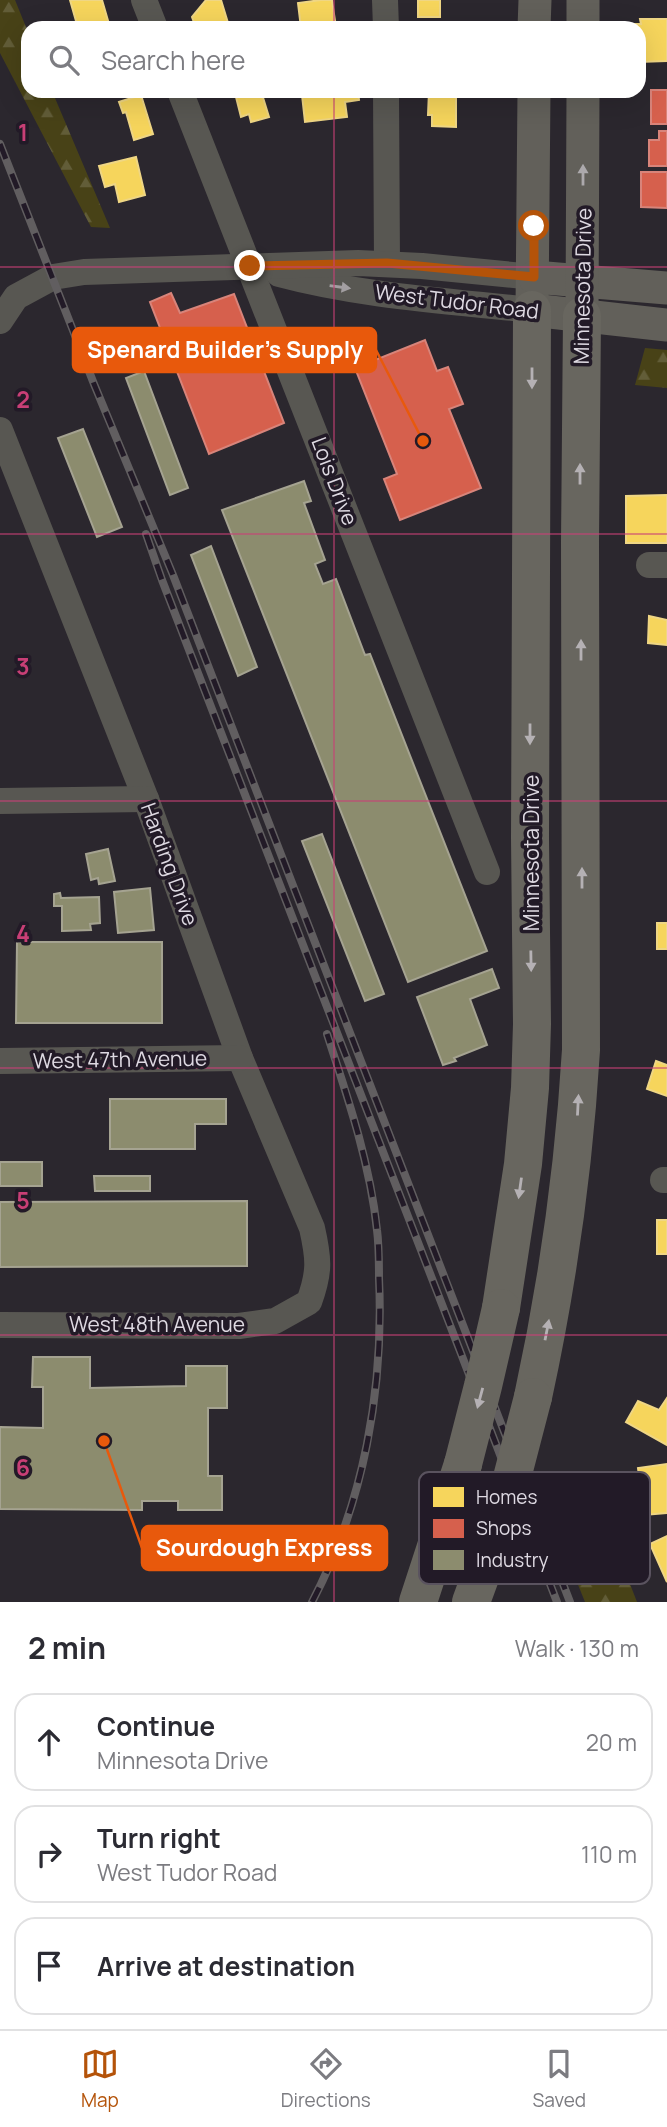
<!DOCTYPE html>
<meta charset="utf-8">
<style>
:root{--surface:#fff;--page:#f2f2f3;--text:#2b2b33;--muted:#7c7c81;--line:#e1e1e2;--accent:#b45309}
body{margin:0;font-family:Manrope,sans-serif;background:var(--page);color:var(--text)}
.stop{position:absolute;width:21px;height:21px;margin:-16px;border:5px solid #b45309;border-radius:50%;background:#fff}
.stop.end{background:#b45309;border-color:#fff;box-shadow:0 2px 7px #0008}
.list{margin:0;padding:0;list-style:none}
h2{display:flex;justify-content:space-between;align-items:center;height:91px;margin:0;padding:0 28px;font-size:30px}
h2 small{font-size:23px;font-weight:400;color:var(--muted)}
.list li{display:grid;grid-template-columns:46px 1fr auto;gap:21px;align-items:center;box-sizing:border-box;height:98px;margin:0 14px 14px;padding:0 14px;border:2px solid var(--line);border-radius:21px}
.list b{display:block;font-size:26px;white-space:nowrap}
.list p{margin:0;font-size:23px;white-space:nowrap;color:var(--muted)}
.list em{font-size:23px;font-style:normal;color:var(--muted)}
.icon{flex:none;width:38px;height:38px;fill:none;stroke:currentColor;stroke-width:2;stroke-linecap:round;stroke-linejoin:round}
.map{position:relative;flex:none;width:667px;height:1602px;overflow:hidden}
.search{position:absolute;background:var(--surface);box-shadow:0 7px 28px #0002;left:21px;right:21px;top:21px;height:77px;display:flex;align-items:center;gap:18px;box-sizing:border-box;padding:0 24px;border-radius:21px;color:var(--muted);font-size:26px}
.sheet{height:427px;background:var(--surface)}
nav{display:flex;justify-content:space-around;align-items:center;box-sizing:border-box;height:98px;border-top:2px solid var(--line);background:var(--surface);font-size:19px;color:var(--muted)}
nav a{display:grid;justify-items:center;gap:4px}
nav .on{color:var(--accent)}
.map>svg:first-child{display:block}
.forest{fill:url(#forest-firs)}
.homes{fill:#f6d55c;stroke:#efd684;stroke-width:2}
.shops{fill:#d6604d;stroke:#d8847a;stroke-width:2}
.industry{fill:#8c8c6e;stroke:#a5a391;stroke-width:2}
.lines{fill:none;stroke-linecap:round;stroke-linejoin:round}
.minor{stroke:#585752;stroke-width:26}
.major{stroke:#62605a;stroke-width:33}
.highway{stroke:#68665f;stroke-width:38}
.rail-casing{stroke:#615e60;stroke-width:8}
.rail{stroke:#221a27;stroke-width:5;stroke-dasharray:16;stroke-linecap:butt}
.highway-bridge{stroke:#68665f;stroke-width:38}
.oneway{fill:#aca9ac}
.oneway2{fill:#a29ea1}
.oneway3{fill:#b5b1b4}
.route{stroke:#b45309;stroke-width:9}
.grid{fill:none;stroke:#c83f76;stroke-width:2;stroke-opacity:0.55}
.labels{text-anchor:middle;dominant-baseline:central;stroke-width:7;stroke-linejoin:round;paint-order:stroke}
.street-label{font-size:21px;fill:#ded9e2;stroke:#221a27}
.key{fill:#221a27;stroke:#5a535f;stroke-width:2}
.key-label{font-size:19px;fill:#ded9e2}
.grid-label{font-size:23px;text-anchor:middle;font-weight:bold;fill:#c83f76;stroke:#221a27;stroke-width:7;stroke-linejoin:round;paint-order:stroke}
.leader{fill:none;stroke:#e8590c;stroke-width:2.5}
.callout-dot{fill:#e8590c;stroke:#221a27;stroke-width:2.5}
.callout{fill:#e8590c;stroke:#e8590c;stroke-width:2.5}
.callout-label{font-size:23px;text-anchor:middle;font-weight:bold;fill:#fff}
</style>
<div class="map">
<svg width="667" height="1602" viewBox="0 0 667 1602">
<defs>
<pattern id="forest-firs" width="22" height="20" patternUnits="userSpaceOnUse" patternTransform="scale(1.75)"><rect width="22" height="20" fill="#484217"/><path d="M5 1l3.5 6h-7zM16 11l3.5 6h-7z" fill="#625d38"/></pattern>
</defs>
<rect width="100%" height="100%" fill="#2b272e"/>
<g class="forest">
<path d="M 0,0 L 15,0 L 28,32 L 28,91 L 52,91 L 110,228 L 91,227 L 0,53 Z"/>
<path d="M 645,348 L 667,350 L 667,388 L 635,385 Z"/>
<path d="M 595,1494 L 637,1602 L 585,1602 L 556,1530 Z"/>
</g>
<g class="homes">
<path d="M 70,0 L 102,0 L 109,24 L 95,28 L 78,28 Z"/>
<path d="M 206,0 L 221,0 L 228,23 L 218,28 L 196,28 L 192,17 Z"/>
<path d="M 321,0 L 332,0 L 336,28 L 301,28 L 298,3 Z"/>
<rect x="418" y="0" width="22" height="17"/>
<path d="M 640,19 L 667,19 L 667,61 L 639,62 L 639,28 L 634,28 L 634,24 L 641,24 Z"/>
<path d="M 261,91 L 269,117 L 251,122 L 249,114 L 241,117 L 236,97 Z"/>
<path d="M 329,91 L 358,91 L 359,100 L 345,102 L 347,117 L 305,122 L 302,95 Z"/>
<path d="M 429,91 L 456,91 L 456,127 L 432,126 L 432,115 L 428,115 Z"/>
<path d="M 141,95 L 153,134 L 134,140 L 126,112 L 123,113 L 119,102 Z"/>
<path d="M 136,157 L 145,195 L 119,202 L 115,184 L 105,187 L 99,166 Z"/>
<path d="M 667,495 L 667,543 L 626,543 L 626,496 Z"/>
<path d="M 649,616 L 667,620 L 667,645 L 648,643 Z"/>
<rect x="657" y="923" width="10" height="26"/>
<path d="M 656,1061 L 667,1065 L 667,1096 L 647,1089 Z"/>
<rect x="657" y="1220" width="10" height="34"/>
<path d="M 667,1398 L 667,1445 L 626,1422 L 638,1401 L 659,1410 Z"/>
<path d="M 667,1464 L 667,1513 L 644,1515 L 638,1468 Z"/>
<path d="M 667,1536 L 667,1582 L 650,1544 Z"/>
</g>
<g class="shops">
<rect x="651" y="90" width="16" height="34"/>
<path d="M 659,131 L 667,131 L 667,166 L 649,166 L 649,140 L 659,140 Z"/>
<path d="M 641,172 L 667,172 L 667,208 L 641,207 Z"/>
<path d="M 171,293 L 180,313 L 234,294 L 284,423 L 209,454 L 150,302 Z"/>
<path d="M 425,340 L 437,371 L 448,367 L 463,404 L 449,409 L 481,488 L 400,520 L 384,479 L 397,474 L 355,368 Z"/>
</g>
<g class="industry">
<path d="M 144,371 L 188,488 L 170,495 L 126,378 Z"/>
<path d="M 83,429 L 122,527 L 97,537 L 58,438 Z"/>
<path d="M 304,481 L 311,501 L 304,503 L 325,560 L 315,564 L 323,584 L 336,579 L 365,655 L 370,654 L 487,951 L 408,982 L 222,510 Z"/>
<path d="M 211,546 L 257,667 L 238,676 L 191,555 Z"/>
<path d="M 322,834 L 384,994 L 365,1001 L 302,841 Z"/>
<path d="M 108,849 L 115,881 L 99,884 L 98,878 L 91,880 L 86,854 Z"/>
<path d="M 150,888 L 154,930 L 118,933 L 114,892 Z"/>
<path d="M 60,893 L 61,898 L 99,897 L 100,923 L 90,924 L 91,930 L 62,931 L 62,906 L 54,906 L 54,894 Z"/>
<path d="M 17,942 L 162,942 L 162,1023 L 16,1023 Z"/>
<path d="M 492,969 L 499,988 L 470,999 L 487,1045 L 454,1058 L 456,1061 L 443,1065 L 417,997 Z"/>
<path d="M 110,1099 L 226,1099 L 226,1124 L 195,1124 L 195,1149 L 110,1149 Z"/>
<rect x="0" y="1162" width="42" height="24"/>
<path d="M 94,1176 L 150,1176 L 150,1191 L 95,1191 Z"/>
<path d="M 247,1201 L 247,1266 L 0,1267 L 0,1202 Z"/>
<path d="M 33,1357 L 90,1357 L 90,1388 L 186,1386 L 186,1366 L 227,1366 L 227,1408 L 208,1408 L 208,1476 L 222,1476 L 222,1510 L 178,1510 L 178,1501 L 142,1501 L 142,1510 L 0,1509 L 0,1427 L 43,1428 L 43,1387 L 32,1387 Z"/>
</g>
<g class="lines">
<g class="minor">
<path d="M 144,0 L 155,28"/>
<path d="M 385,0 L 386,28"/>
<path d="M 180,91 L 487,872"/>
<path d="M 386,91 L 387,263"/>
<path d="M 279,274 C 361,296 448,301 532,310"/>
<path d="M 0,321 L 16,297 L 53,277 L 84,272 L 358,263 L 422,266 L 534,277"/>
<path d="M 0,430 L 146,799 L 240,1058 L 312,1228 C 319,1259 320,1272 309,1302 L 275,1321 L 239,1326 L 0,1325"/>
<path d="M 649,565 L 667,565"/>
<path d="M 0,801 L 146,799"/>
<path d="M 0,1061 L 240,1058"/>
<path d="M 663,1180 L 667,1180"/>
</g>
<g class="major">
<path d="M 583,0 L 583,28"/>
<path d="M 534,28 L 535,0"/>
<path d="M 534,91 L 532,310 L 667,325"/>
<path d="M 534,277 L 667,288"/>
<path d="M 582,316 L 583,91"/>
</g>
<g class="highway">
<path d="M 501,1308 L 523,1164 L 530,1088 L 532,1024 L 530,838 L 532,310"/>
<path d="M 533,1397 C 558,1282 574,1167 581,1050 L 580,542 L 582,316"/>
<path d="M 418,1602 L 463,1464"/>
<path d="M 471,1602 L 501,1520"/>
</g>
<defs>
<g id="rail">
<path d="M 0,144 L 94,384 L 173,575 L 570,1602"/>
<path d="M 146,534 L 162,580 L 557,1602"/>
<path d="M 312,1602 C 364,1503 384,1389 379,1278 C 379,1262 379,1245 377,1230 C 370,1163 348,1098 327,1034"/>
</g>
</defs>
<use href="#rail" class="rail-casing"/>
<use href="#rail" class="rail"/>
<g class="highway-bridge">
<path d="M 463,1464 L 483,1386 L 501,1308"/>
<path d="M 501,1520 L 533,1397"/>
</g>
</g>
<defs><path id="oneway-solid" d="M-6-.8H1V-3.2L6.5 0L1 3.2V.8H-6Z" transform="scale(1.75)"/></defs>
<use class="oneway" href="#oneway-solid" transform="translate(583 175) rotate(-90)"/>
<use class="oneway2" href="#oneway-solid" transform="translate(340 287) rotate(8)"/>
<g class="oneway3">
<use href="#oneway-solid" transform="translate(532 378) rotate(90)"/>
<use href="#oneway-solid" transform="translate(580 474) rotate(-90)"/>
<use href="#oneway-solid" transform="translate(581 650) rotate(-90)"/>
<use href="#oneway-solid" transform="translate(530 734) rotate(90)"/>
<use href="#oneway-solid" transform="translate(582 878) rotate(-90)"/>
<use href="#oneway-solid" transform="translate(531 961) rotate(89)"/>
<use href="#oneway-solid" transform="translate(578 1105) rotate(-87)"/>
<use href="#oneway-solid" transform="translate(520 1188) rotate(98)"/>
<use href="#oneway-solid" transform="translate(547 1330) rotate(-79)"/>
<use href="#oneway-solid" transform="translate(480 1398) rotate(105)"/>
</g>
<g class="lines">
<path class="route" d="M 250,266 L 387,263 L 534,277 L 534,226"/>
</g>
<path class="grid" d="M 334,0 L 334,28M 334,91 L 334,1602M 0,267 L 667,267M 0,534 L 667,534M 0,801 L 667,801M 0,1068 L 667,1068M 0,1335 L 667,1335"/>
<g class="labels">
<g class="street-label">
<text transform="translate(582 286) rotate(-89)">Minnesota Drive</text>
<text transform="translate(457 301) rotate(7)">West Tudor Road</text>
<text transform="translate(335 481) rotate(69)">Lois Drive</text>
<text transform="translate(531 853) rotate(-90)">Minnesota Drive</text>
<text transform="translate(170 864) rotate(70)">Harding Drive</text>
<text transform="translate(120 1059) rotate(-1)">West 47th Avenue</text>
<text x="157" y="1324">West 48th Avenue</text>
</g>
</g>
<rect x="419" y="1472" width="231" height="112" rx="10" class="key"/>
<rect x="433" y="1487" width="31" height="20" fill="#f6d55c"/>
<rect x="433" y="1519" width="31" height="19" fill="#d6604d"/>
<rect x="433" y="1550" width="31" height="20" fill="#8c8c6e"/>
<g class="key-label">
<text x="476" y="1504">Homes</text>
<text x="476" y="1535">Shops</text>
<text x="476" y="1567">Industry</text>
</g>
<g class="grid-label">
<text x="23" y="141">1</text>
<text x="23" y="408">2</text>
<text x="23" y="675">3</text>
<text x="23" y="942">4</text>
<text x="23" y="1209">5</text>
<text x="23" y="1476">6</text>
</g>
<path class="leader" d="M423 441L376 350M104 1441L142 1548"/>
<g class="callout-dot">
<circle cx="423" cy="441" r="7"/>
<circle cx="104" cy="1441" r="7"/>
</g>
<g class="callout">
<rect x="73" y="328" width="303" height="44" rx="7"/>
<rect x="142" y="1526" width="245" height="44" rx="7"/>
</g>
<g class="callout-label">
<text x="225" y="358">Spenard Builder's Supply</text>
<text x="264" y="1556">Sourdough Express</text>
</g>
</svg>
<div class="stop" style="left:534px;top:226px"></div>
<div class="stop end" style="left:250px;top:266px"></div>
<div class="search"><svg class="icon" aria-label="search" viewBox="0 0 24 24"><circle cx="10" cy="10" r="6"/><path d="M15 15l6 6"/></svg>Search here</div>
</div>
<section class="sheet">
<h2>2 min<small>Walk · 130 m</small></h2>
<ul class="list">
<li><svg class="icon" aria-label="ahead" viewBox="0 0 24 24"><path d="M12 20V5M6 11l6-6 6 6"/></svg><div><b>Continue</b><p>Minnesota Drive</p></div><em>20 m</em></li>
<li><svg class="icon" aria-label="right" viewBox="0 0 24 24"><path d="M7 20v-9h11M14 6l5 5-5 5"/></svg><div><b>Turn right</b><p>West Tudor Road</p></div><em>110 m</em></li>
<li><svg class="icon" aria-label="arrive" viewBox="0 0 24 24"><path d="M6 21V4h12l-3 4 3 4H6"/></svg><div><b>Arrive at destination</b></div></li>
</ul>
</section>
<nav>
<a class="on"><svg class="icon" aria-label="map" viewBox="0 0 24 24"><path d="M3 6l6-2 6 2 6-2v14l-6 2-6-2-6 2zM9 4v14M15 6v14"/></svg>Map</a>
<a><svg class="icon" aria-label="directions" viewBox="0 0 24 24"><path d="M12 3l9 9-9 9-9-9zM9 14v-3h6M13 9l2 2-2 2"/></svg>Directions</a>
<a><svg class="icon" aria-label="saved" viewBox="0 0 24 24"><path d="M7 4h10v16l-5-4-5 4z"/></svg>Saved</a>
</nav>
